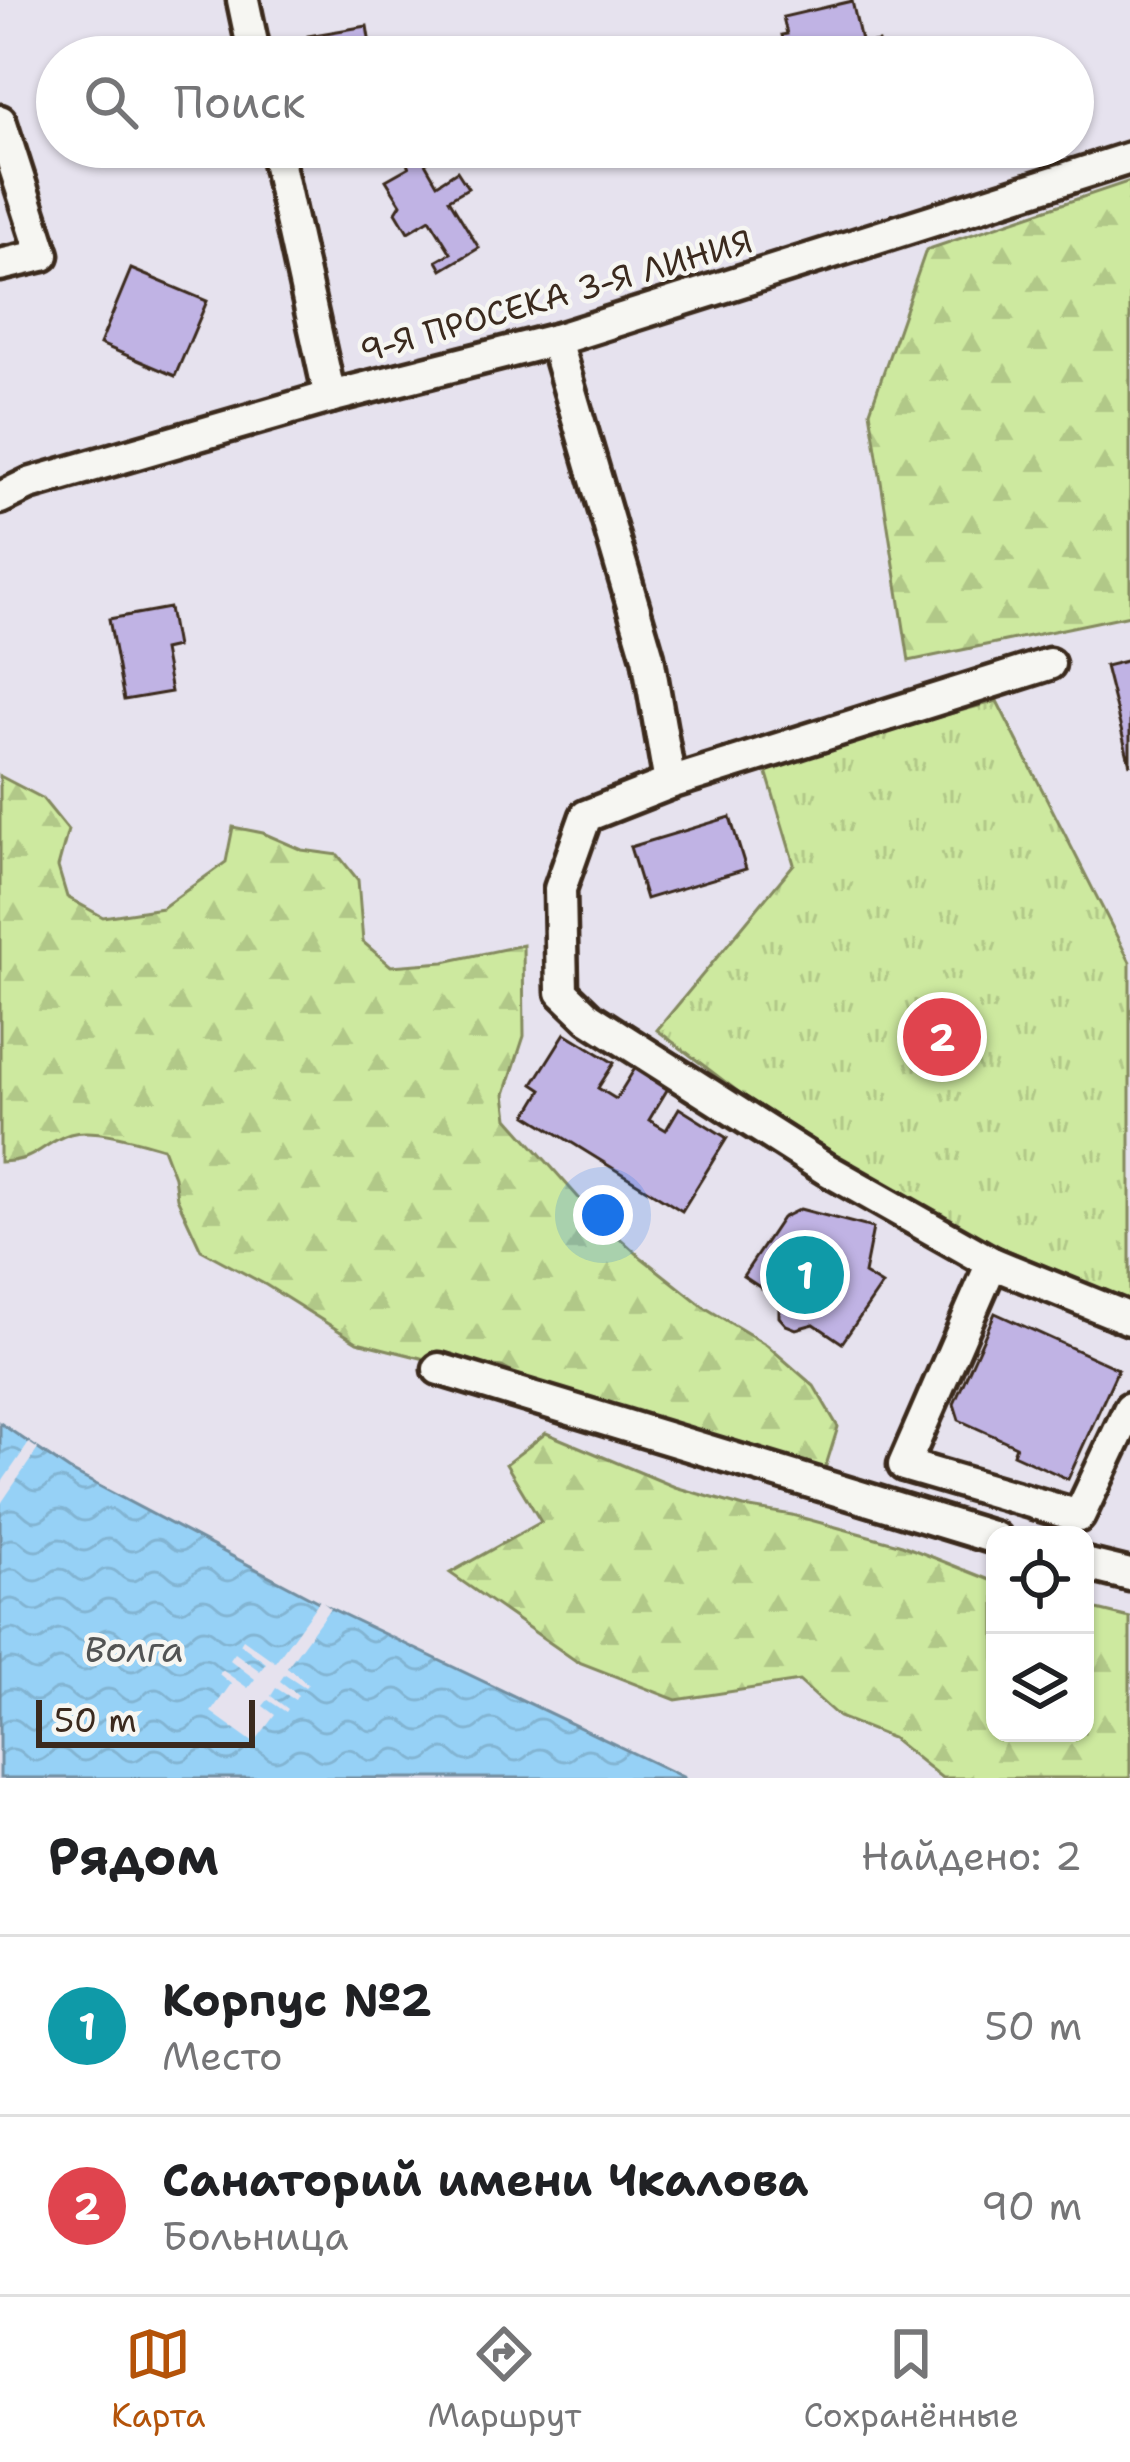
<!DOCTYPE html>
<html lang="ru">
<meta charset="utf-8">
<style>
:root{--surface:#fff;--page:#f6f6f6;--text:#202124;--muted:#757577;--line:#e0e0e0;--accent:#b45309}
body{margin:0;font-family:"Shantell Sans",sans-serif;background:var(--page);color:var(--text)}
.controls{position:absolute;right:36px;bottom:36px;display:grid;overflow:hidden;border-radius:24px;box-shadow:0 3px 9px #0004}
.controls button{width:108px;height:108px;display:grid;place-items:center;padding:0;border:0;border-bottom:3px solid var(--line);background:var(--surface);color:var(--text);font:60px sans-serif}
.scale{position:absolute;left:36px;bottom:30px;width:219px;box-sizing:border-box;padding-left:12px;border:6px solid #3b2a1e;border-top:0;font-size:33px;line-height:42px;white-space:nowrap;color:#3b2a1e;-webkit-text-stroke:9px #f6f6f2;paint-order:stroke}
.you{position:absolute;left:603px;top:1215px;width:42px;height:42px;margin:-30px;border:9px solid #fff;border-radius:50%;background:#1a73e8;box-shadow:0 0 0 18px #1a73e833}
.badge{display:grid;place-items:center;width:78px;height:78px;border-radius:50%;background:var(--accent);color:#fff;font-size:39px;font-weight:700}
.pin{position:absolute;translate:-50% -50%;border:6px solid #fff;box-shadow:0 3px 12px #0006}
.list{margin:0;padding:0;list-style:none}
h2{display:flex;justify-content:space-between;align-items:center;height:156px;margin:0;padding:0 48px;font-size:51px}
h2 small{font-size:39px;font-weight:400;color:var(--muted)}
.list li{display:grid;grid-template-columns:78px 1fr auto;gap:36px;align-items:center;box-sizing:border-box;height:180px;padding:0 48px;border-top:3px solid var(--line)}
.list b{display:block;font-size:45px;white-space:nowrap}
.list p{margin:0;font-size:39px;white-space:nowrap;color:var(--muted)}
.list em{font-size:39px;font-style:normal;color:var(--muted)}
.icon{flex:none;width:66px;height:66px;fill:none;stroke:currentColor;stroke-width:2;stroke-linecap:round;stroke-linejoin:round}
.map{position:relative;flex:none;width:1130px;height:1778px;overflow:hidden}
.search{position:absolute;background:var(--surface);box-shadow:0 3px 9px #0004;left:36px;right:36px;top:36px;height:132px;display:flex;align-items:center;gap:30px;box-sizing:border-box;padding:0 42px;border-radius:66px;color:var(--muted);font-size:45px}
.sheet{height:516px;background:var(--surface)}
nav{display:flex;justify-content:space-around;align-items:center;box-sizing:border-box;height:168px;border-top:3px solid var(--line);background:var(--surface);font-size:33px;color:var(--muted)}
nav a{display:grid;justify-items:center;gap:6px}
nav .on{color:var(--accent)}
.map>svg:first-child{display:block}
.forest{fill:url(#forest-firs);stroke:#848a5e;stroke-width:3}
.park{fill:url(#park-tufts);stroke:#848a5e;stroke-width:3}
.water{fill:url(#water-waves);stroke:#728ea0;stroke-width:3}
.pier{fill:#e6e2ee}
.building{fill:#c0b3e4;stroke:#3b2a1e;stroke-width:3}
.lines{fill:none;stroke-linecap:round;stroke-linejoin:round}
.minor-casing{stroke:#3b2a1e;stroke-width:39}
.minor{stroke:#f6f6f2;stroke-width:30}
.labels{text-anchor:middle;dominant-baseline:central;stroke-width:9;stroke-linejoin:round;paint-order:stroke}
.street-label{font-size:33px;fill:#3b2a1e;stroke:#f6f6f2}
.water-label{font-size:36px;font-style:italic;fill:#525454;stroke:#f6f6f2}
</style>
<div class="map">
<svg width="1130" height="1778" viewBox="0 0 1130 1778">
<defs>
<pattern id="forest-firs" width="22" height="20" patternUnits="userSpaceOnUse" patternTransform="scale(3)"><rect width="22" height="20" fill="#cde99f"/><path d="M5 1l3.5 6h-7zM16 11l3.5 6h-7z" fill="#b1c888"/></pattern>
<pattern id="park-tufts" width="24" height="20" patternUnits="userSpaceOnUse" patternTransform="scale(3)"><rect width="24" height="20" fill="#cde99f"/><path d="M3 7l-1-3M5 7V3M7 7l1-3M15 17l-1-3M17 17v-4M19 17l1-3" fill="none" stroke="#b1c888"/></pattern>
<pattern id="water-waves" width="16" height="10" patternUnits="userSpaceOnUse" patternTransform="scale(3)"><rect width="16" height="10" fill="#96d1f6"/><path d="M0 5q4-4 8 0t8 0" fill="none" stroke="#82b4d2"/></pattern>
</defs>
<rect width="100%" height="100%" fill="#e6e2ee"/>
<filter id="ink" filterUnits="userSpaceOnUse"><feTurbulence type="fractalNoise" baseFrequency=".00833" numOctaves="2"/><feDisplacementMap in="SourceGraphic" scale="24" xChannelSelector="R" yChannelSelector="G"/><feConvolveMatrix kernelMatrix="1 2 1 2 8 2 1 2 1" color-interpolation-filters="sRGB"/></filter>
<g filter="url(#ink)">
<g class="forest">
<path d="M 1130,181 L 1130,615 L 909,661 L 870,411 L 926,250 Z"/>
<path d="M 0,776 L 42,798 L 68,830 L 58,867 L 67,897 L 103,917 L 162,908 L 226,862 L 233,827 L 263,833 L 302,850 L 338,855 L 358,880 L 363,942 L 391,966 L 444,962 L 523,945 L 524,1036 L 505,1094 L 508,1118 L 593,1214 L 642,1258 L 704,1307 L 767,1345 L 814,1386 L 838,1427 L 824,1472 L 545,1391 L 502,1367 L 421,1358 L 357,1342 L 266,1285 L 201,1250 L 177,1198 L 174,1177 L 163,1148 C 139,1141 94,1127 70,1134 C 40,1144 39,1161 0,1162 Z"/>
<path d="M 546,1433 L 675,1487 L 744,1507 L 792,1515 L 902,1545 L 995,1582 L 995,1733 L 1085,1733 L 1085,1607 L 1130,1618 L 1130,1778 L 942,1778 L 892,1738 L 839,1717 L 799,1681 L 676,1700 L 576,1661 L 450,1573 L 541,1522 L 506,1464 Z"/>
</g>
<path class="park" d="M 997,701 L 1130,962 L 1130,1302 L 942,1222 L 741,1094 L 657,1030 L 794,864 L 764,764 Z"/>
<path class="water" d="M 0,1423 L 69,1470 L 330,1608 L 685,1778 L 0,1778 Z"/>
<g class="pier">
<path d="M 29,1443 L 38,1449 L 0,1505 L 0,1485 Z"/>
<path d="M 320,1600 L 330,1608 L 287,1667 L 308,1684 L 305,1687 L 285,1674 L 280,1681 L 298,1695 L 295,1700 L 276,1688 L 271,1696 L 288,1709 L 286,1712 L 268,1700 L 263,1706 L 275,1715 L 254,1743 L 211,1712 L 231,1684 L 219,1674 L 222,1670 L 248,1688 L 255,1679 L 230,1660 L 235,1653 L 260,1671 L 266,1663 L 240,1644 L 243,1639 L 275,1662 Z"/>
</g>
<g class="building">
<path d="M 852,1 L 862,45 L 878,42 L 882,57 L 787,57 L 782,35 L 787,34 L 783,17 Z"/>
<path d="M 367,26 L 372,57 L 311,57 L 308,36 Z"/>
<path d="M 419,147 L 442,147 L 445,151 L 425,163 L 437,184 L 457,171 L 468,188 L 449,199 L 479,248 L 442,270 L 437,261 L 451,253 L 430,219 L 408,232 L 396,212 L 401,204 L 386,180 L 409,167 L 403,157 Z"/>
<path d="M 131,269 L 207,301 L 175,376 L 100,344 Z"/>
<path d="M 169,608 L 176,647 L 163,650 L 171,692 L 124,700 L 109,619 Z"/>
<path d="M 1130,660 L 1130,765 L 1105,666 Z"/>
<path d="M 730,817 L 746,869 L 646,899 L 630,847 Z"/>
<path d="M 565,1033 L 614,1063 L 598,1088 L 616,1099 L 637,1065 L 670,1085 L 649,1120 L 666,1130 L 679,1108 L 727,1138 L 682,1211 L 527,1115 L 542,1090 L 533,1084 Z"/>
<path d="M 800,1209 L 873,1228 L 864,1274 L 882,1285 L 842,1343 L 814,1324 L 796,1329 L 786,1325 L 779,1317 L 779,1300 L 743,1276 L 782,1218 Z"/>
<path d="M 995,1313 L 1118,1369 L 1068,1479 L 1013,1454 L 1016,1446 L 959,1420 L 954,1404 Z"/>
</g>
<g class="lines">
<defs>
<g id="minor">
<path d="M 243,0 L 255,57"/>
<path d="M 0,121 L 43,255 L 0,265"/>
<path d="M 275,147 L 330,397"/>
<path d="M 555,340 L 648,657 L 670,783"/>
<path d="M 0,498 L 29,484 L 330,397 L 555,340 L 1130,158"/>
<path d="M 1049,664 L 670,783 L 586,816 L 560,889 L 562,992 L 589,1018 L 826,1169 L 992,1263 L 1130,1319"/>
<path d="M 992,1263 L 904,1465 L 1079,1516 L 1130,1408"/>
<path d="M 439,1369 L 995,1538"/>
<path d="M 1085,1564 L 1130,1575"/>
</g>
</defs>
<use href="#minor" class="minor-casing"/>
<use href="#minor" class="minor"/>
</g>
</g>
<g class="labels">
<g class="street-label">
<text transform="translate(556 296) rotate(-16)">9-Я ПРОСЕКА 3-Я ЛИНИЯ</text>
</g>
<g class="water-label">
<text x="134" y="1649">Волга</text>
</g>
</g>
</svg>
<div class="controls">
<button><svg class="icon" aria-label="locate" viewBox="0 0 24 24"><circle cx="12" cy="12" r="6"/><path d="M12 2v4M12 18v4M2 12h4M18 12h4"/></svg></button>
<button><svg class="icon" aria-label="layers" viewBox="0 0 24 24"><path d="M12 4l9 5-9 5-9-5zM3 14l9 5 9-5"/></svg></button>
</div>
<div class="scale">50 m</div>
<div class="you"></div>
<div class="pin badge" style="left:805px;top:1275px;background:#0f9aa8">1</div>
<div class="pin badge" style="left:942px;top:1037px;background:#e0444e">2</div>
<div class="search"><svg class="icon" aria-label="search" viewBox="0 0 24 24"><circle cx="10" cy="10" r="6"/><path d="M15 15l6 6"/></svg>Поиск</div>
</div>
<section class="sheet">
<h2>Рядом<small>Найдено: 2</small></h2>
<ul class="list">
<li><span class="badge" style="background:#0f9aa8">1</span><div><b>Корпус №2</b><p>Место</p></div><em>50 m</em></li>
<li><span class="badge" style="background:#e0444e">2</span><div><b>Санаторий имени Чкалова</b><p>Больница</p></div><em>90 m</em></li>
</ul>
</section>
<nav>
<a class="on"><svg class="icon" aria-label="map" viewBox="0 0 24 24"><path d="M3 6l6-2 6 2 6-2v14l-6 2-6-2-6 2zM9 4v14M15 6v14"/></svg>Карта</a>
<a><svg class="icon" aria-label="directions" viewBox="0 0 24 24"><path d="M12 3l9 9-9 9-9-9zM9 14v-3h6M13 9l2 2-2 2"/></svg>Маршрут</a>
<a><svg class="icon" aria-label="saved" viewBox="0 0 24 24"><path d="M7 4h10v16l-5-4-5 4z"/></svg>Сохранённые</a>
</nav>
